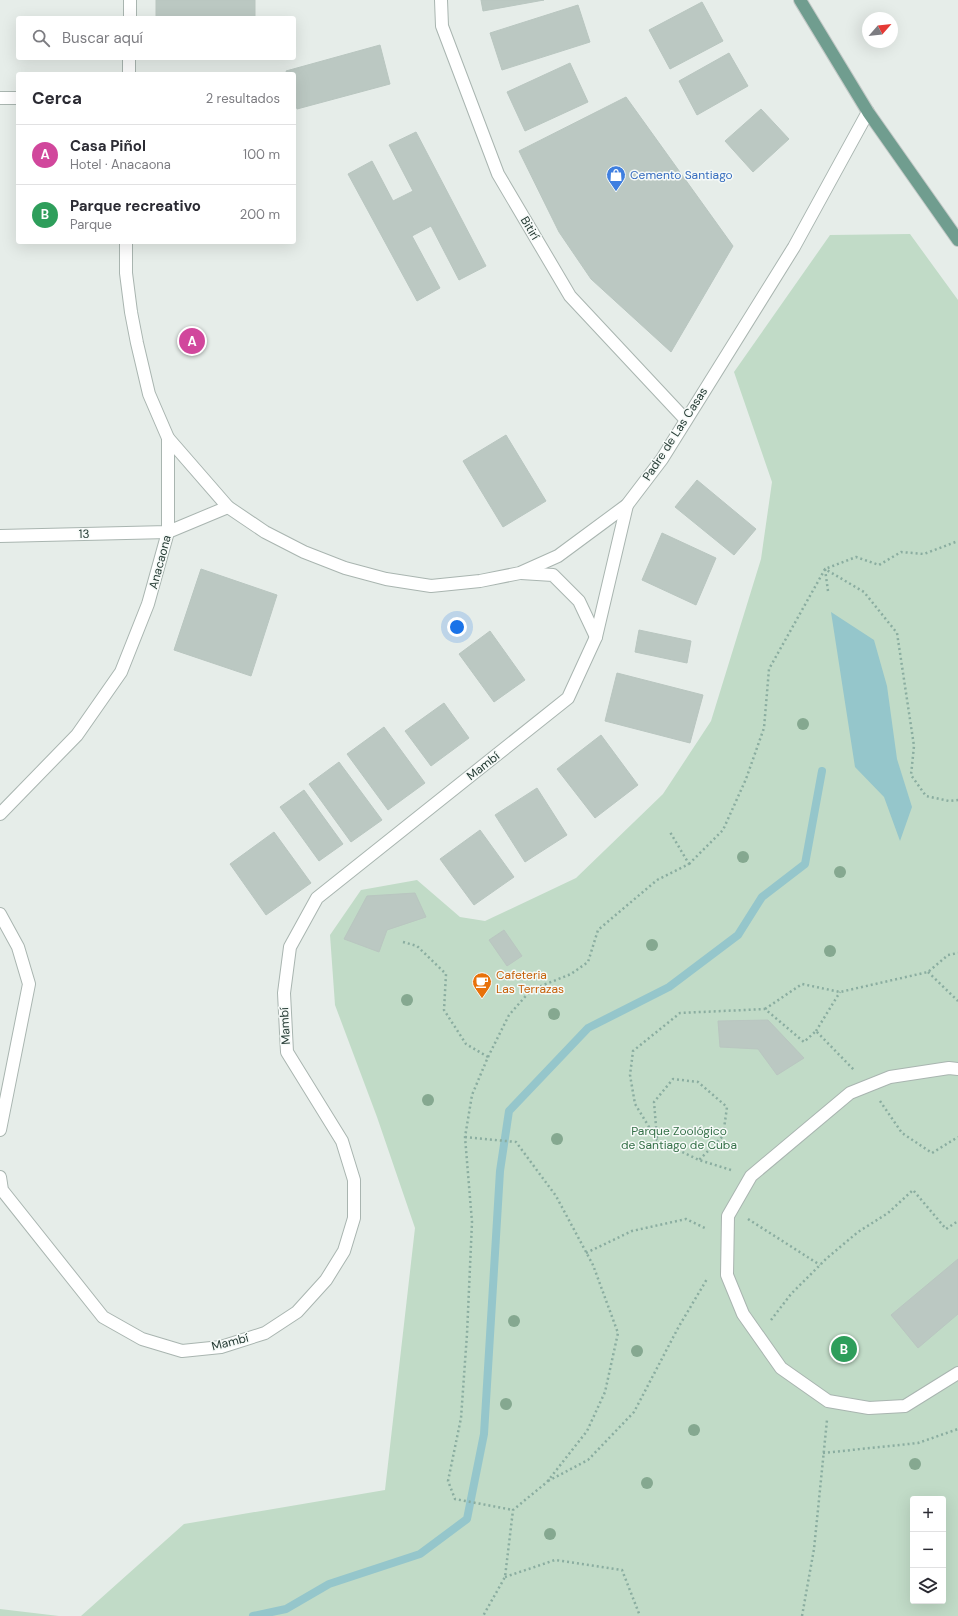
<!DOCTYPE html>
<html lang="es">
<meta charset="utf-8">
<style>
:root{--surface:#fff;--page:#f7f7f7;--text:#2b2b33;--muted:#7c7c81;--line:#e1e1e2;--accent:#7e534e}
body{margin:0;font-family:"DM Sans",sans-serif;background:var(--page);color:var(--text)}
.controls{position:absolute;right:12px;bottom:12px;display:grid;overflow:hidden;border-radius:4px;box-shadow:0 4px 16px #0002}
.controls button{width:36px;height:36px;display:grid;place-items:center;padding:0;border:0;border-bottom:1px solid var(--line);background:var(--surface);color:var(--text);font:20px sans-serif}
.compass{position:absolute;left:862px;top:12px;width:36px;height:36px;border-radius:50%;background:var(--surface);box-shadow:0 4px 16px #0002;rotate:62deg}
.you{position:absolute;left:457px;top:627px;width:14px;height:14px;margin:-10px;border:3px solid #fff;border-radius:50%;background:#1a73e8;box-shadow:0 0 0 6px #1a73e833}
.badge{display:grid;place-items:center;width:26px;height:26px;border-radius:50%;background:var(--accent);color:#fff;font-size:13px;font-weight:700}
.pin{position:absolute;translate:-50% -50%;border:2px solid #fff;box-shadow:0 1px 4px #0006}
.list{margin:0;padding:0;list-style:none}
h2{display:flex;justify-content:space-between;align-items:center;height:52px;margin:0;padding:0 16px;font-size:17px}
h2 small{font-size:13px;font-weight:400;color:var(--muted)}
.list li{display:grid;grid-template-columns:26px 1fr auto;gap:12px;align-items:center;box-sizing:border-box;height:60px;padding:0 16px;border-top:1px solid var(--line)}
.list b{display:block;font-size:15px;white-space:nowrap}
.list p{margin:0;font-size:13px;white-space:nowrap;color:var(--muted)}
.list em{font-size:13px;font-style:normal;color:var(--muted)}
.icon{flex:none;width:22px;height:22px;fill:none;stroke:currentColor;stroke-width:2;stroke-linecap:round;stroke-linejoin:round}
.map{position:relative;flex:none;width:958px;height:1616px;overflow:hidden}
.search{position:absolute;background:var(--surface);box-shadow:0 4px 16px #0002;left:16px;top:16px;width:280px;height:44px;display:flex;align-items:center;gap:10px;box-sizing:border-box;padding:0 14px;border-radius:4px;color:var(--muted);font-size:15px}
.panel{position:absolute;background:var(--surface);box-shadow:0 4px 16px #0002;left:16px;top:72px;width:280px;height:172px;border-radius:4px}
.map>svg:first-child{display:block}
.green{fill:#c1dbc7;fill-rule:evenodd}
.water{fill:#95c6cb}
.lines{fill:none;stroke-linecap:round;stroke-linejoin:round}
.stream{stroke:#95c6cb;stroke-width:8}
.building{fill:#bbc8c2;stroke:#b9c6c0}
.minor-casing{stroke:#a9b5b0;stroke-width:14}
.major-casing{stroke:#c3c9c7;stroke-width:14}
.path{stroke:#8aada0;stroke-width:2.5;stroke-dasharray:2 3;stroke-linecap:butt}
.minor{stroke:#fff;stroke-width:12}
.major{stroke:#709d8f;stroke-width:12}
.tree{fill:#85a890}
.labels{text-anchor:middle;dominant-baseline:central;stroke-width:3;stroke-linejoin:round;paint-order:stroke}
.shop-label{font-size:12px;fill:#366cbe;stroke:#f6faf8;text-anchor:start}
.street-label{font-size:12px;fill:#273d36;stroke:#f6faf8}
.food-label{font-size:12px;fill:#c56008;stroke:#f6faf8;text-anchor:start}
.park-label{font-size:12px;fill:#357048;stroke:#f6faf8}
</style>
<div class="map">
<svg width="958" height="1616" viewBox="0 0 958 1616">
<rect width="100%" height="100%" fill="#e6ede9"/>
<g class="green">
<path d="M 910,234 L 958,300 L 958,1616 L 81,1616 L 184,1524 L 385,1490 L 415,1228 L 377,1117 L 335,1005 L 330,935 L 361,890 L 417,880 L 460,917 L 485,921 L 576,878 L 663,794 L 711,721 L 761,559 L 772,482 L 734,372 L 830,235 ZM 913,1499 L 943,1499 L 943,1601 L 913,1601 Z"/>
<path d="M 0,1609 L 59,1616 L 0,1616 Z"/>
</g>
<path class="water" d="M 831,612 L 874,640 L 887,686 L 897,759 L 912,807 L 900,841 L 884,797 L 855,767 Z"/>
<g class="lines">
<path class="stream" d="M 253,1616 L 286,1609 L 329,1584 L 420,1554 L 467,1519 L 484,1434 L 500,1171 L 509,1111 L 588,1028 L 669,987 L 738,935 L 762,897 L 805,864 L 822,771"/>
</g>
<g class="building">
<rect x="156" y="0" width="99" height="18"/>
<path d="M 481,0 L 544,0 L 483,11 Z"/>
<path d="M 702,2 L 723,41 L 670,69 L 649,30 Z"/>
<path d="M 578,5 L 590,42 L 502,70 L 490,33 Z"/>
<path d="M 380,45 L 390,84 L 297,109 L 294,99 L 294,74 L 287,74 L 286,71 Z"/>
<path d="M 729,53 L 748,86 L 697,115 L 679,81 Z"/>
<path d="M 570,63 L 588,102 L 525,131 L 507,92 Z"/>
<path d="M 626,97 L 733,246 L 671,352 L 591,279 L 559,232 L 519,151 Z"/>
<path d="M 761,109 L 789,139 L 753,172 L 725,141 Z"/>
<path d="M 416,132 L 486,266 L 459,280 L 431,226 L 412,236 L 440,288 L 417,301 L 348,174 L 372,161 L 393,201 L 413,191 L 389,145 Z"/>
<path d="M 506,435 L 546,501 L 503,527 L 463,461 Z"/>
<path d="M 697,480 L 756,529 L 734,555 L 675,507 Z"/>
<path d="M 662,533 L 716,558 L 696,605 L 642,580 Z"/>
<path d="M 201,569 L 277,595 L 251,676 L 174,650 Z"/>
<path d="M 639,630 L 691,641 L 687,663 L 635,652 Z"/>
<path d="M 490,631 L 525,680 L 494,702 L 459,654 Z"/>
<path d="M 617,673 L 703,695 L 690,743 L 605,721 Z"/>
<path d="M 444,703 L 469,738 L 431,766 L 405,731 Z"/>
<path d="M 384,727 L 425,783 L 388,810 L 347,754 Z"/>
<path d="M 601,735 L 638,785 L 595,818 L 557,769 Z"/>
<path d="M 339,762 L 382,820 L 351,842 L 309,784 Z"/>
<path d="M 537,788 L 567,835 L 525,862 L 495,815 Z"/>
<path d="M 304,790 L 343,844 L 319,861 L 280,807 Z"/>
<path d="M 480,830 L 514,877 L 474,905 L 440,859 Z"/>
<path d="M 274,832 L 311,883 L 266,915 L 230,864 Z"/>
<path d="M 415,893 L 426,917 L 387,930 L 379,952 L 344,939 L 367,896 Z"/>
<path d="M 504,930 L 522,956 L 507,966 L 489,940 Z"/>
<path d="M 768,1020 L 804,1058 L 777,1075 L 758,1049 L 720,1047 L 718,1021 Z"/>
<path d="M 958,1259 L 958,1314 L 918,1348 L 891,1315 Z"/>
</g>
<g class="lines">
<defs>
<g id="minor">
<path d="M 441,0 L 442,26 L 498,174 L 570,296 L 685,419"/>
<path d="M 130,18 L 130,0"/>
<path d="M 129,74 L 129,58"/>
<path d="M 0,98 L 18,98"/>
<path d="M 168,438 L 228,507 L 265,532 L 304,552 L 345,568 L 386,579 L 431,586 L 480,581 L 520,573 L 558,556 L 627,505 L 662,459 L 794,247 L 868,112"/>
<path d="M 0,536 L 168,532 L 228,507"/>
<path d="M 521,573 L 553,575 L 579,601 L 596,637"/>
<path d="M 0,814 L 77,735 L 121,672 L 148,604 L 168,532 L 168,438 L 149,394 L 137,343 L 131,312 L 126,273 L 126,242"/>
<path d="M 0,914 L 18,947 L 29,984 L 0,1130"/>
<path d="M 958,1069 L 949,1068 L 890,1077 L 850,1093 L 751,1176 L 728,1216 L 727,1275 L 743,1314 L 781,1368 L 828,1401 L 869,1408 L 905,1406 L 958,1373"/>
<path d="M 0,1177 L 2,1190 L 103,1317 L 142,1339 L 182,1351 L 221,1347 L 265,1333 L 297,1312 L 326,1280 L 344,1251 L 354,1218 L 354,1180 L 342,1141 L 287,1052 L 284,993 L 290,947 L 317,898 L 568,698 L 596,637 L 627,505"/>
</g>
<path id="major" d="M 800,0 L 868,112 L 958,240"/>
</defs>
<use href="#minor" class="minor-casing"/>
<use href="#major" class="major-casing"/>
<g class="path">
<path d="M 828,591 L 825,569 L 856,557 L 879,565 L 901,552 L 924,554 L 958,541"/>
<path d="M 689,864 L 723,830 L 746,779 L 764,728 L 769,669 L 825,569 L 864,592 L 897,633 L 914,746 L 911,775 L 926,796 L 949,801 L 958,800"/>
<path d="M 403,942 L 417,946 L 446,974 L 444,1010 L 466,1044 L 488,1057 L 472,1095 L 465,1137 L 472,1222 L 467,1334 L 461,1418 L 448,1481 L 455,1499 L 513,1510"/>
<path d="M 928,972 L 958,1001"/>
<path d="M 765,1009 L 802,984 L 840,992 L 928,972 L 948,955 L 958,953"/>
<path d="M 816,1031 L 840,992"/>
<path d="M 488,1057 L 509,1015 L 531,990 L 571,974 L 588,962 L 598,930 L 657,880 L 689,864 L 670,832"/>
<path d="M 880,1101 L 902,1133 L 932,1153 L 958,1137"/>
<path d="M 465,1137 L 516,1142 L 556,1196 L 593,1265 L 618,1333 L 605,1392 L 587,1431 L 547,1482 L 513,1510 L 505,1577 L 483,1616"/>
<path d="M 657,1138 L 654,1102 L 673,1079 L 698,1082 L 727,1107 L 723,1136 L 699,1160"/>
<path d="M 731,1170 L 699,1160 L 657,1140 L 635,1104 L 630,1075 L 633,1051 L 680,1013 L 765,1009 L 804,1042 L 816,1031 L 854,1070"/>
<path d="M 748,1219 L 820,1265"/>
<path d="M 586,1253 L 632,1231 L 686,1219 L 707,1229"/>
<path d="M 771,1320 L 791,1294 L 827,1258 L 858,1232 L 888,1213 L 913,1190 L 946,1229 L 958,1221"/>
<path d="M 823,1453 L 918,1443 L 958,1429"/>
<path d="M 548,1481 L 588,1460 L 634,1412 L 678,1328 L 707,1279"/>
<path d="M 505,1577 L 555,1560 L 622,1570 L 640,1616"/>
<path d="M 802,1616 L 814,1549 L 827,1420"/>
</g>
<use href="#minor" class="minor"/>
<use href="#major" class="major"/>
</g>
<g class="tree">
<circle cx="803" cy="724" r="6"/>
<circle cx="743" cy="857" r="6"/>
<circle cx="840" cy="872" r="6"/>
<circle cx="652" cy="945" r="6"/>
<circle cx="830" cy="951" r="6"/>
<circle cx="407" cy="1000" r="6"/>
<circle cx="554" cy="1014" r="6"/>
<circle cx="428" cy="1100" r="6"/>
<circle cx="557" cy="1139" r="6"/>
<circle cx="514" cy="1321" r="6"/>
<circle cx="637" cy="1351" r="6"/>
<circle cx="506" cy="1404" r="6"/>
<circle cx="694" cy="1430" r="6"/>
<circle cx="915" cy="1464" r="6"/>
<circle cx="647" cy="1483" r="6"/>
<circle cx="550" cy="1534" r="6"/>
</g>
<defs>
<symbol id="shop-pin" viewBox="-11 -11 22 30"><path d="M0 17L-7.5 6A9.5 9.5 0 1 1 7.5 6Z" fill="#3f7fe0" stroke="#f6faf8"/><path d="M-5-2.5h2.3a2.7 3.5 0 0 1 5.4 0H5L5.5 6h-11ZM-1.5-2.5h3a1.5 2.3 0 0 0-3 0Z" fill="#fff"/></symbol>
<symbol id="cafe-pin" viewBox="-11 -11 22 30"><path d="M0 17L-7.5 6A9.5 9.5 0 1 1 7.5 6Z" fill="#e8710a" stroke="#f6faf8"/><path d="M-5.5-4.5H6V0H3Q3 3.5 0 3.5H-2.5Q-5.5 3.5-5.5 0ZM3-3.2v2h1.7v-2ZM-6 4.5H4V6H-6Z" fill="#fff"/></symbol>
</defs>
<g fill-rule="evenodd">
<use href="#shop-pin" x="605" y="164" width="22" height="30"/>
<use href="#cafe-pin" x="471" y="971" width="22" height="30"/>
</g>
<g class="labels">
<g class="shop-label">
<text x="630" y="175">Cemento Santiago</text>
</g>
<g class="street-label">
<text transform="translate(530 228) rotate(59)">Bitirí</text>
<text transform="translate(675 434) rotate(-57)">Padre de Las Casas</text>
<text transform="translate(84 534) rotate(-1)">13</text>
<text transform="translate(160 562) rotate(-75)">Anacaona</text>
<text transform="translate(483 766) rotate(-38)">Mambí</text>
<text transform="translate(285 1026) rotate(-93)">Mambí</text>
<text transform="translate(230 1342) rotate(-14)">Mambí</text>
</g>
<g class="food-label">
<text x="496" y="975">Cafeteria<tspan x="496" dy="14">Las Terrazas</tspan></text>
</g>
<g class="park-label">
<text x="679" y="1131">Parque Zoológico<tspan x="679" dy="14">de Santiago de Cuba</tspan></text>
</g>
</g>
</svg>
<div class="controls">
<button>+</button>
<button>−</button>
<button><svg class="icon" aria-label="layers" viewBox="0 0 24 24"><path d="M12 4l9 5-9 5-9-5zM3 14l9 5 9-5"/></svg></button>
</div>
<svg class="compass" viewBox="-18 -18 36 36"><path d="M0-13l5 13h-10z" fill="#e53935"/><path d="M0 13l5-13h-10z" fill="#7c7c81"/></svg>
<div class="you"></div>
<div class="pin badge" style="left:192px;top:341px;background:#d1479c">A</div>
<div class="pin badge" style="left:844px;top:1349px;background:#2e9e5b">B</div>
<div class="search"><svg class="icon" aria-label="search" viewBox="0 0 24 24"><circle cx="10" cy="10" r="6"/><path d="M15 15l6 6"/></svg>Buscar aquí</div>
<section class="panel">
<h2>Cerca<small>2 resultados</small></h2>
<ul class="list">
<li><span class="badge" style="background:#d1479c">A</span><div><b>Casa Piñol</b><p>Hotel · Anacaona</p></div><em>100 m</em></li>
<li><span class="badge" style="background:#2e9e5b">B</span><div><b>Parque recreativo</b><p>Parque</p></div><em>200 m</em></li>
</ul>
</section>
</div>
